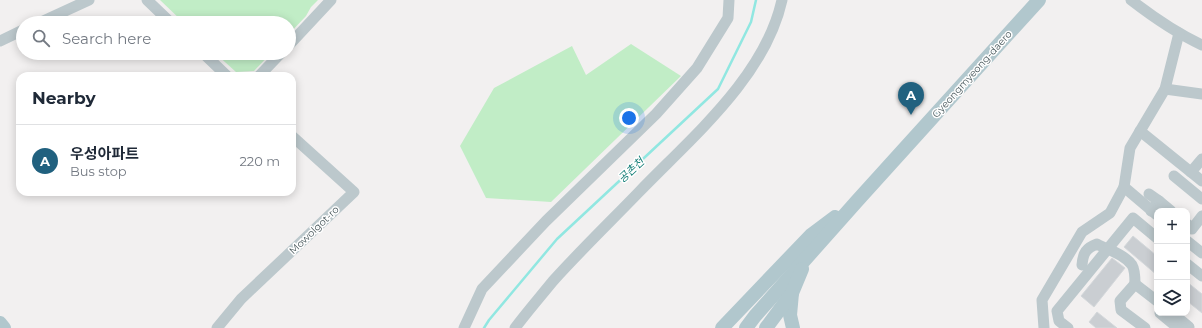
<!DOCTYPE html>
<meta charset="utf-8">
<style>
:root{--surface:#fff;--page:#f2f2f3;--text:#1f2937;--muted:#747a83;--line:#e0e1e3;--accent:#21617f}
body{margin:0;font-family:Montserrat,"Noto Sans KR",sans-serif;background:var(--page);color:var(--text)}
.controls{position:absolute;right:12px;bottom:12px;display:grid;overflow:hidden;border-radius:8px;box-shadow:0 2px 10px #0003}
.controls button{width:36px;height:36px;display:grid;place-items:center;padding:0;border:0;border-bottom:1px solid var(--line);background:var(--surface);color:var(--text);font:20px sans-serif}
.you{position:absolute;left:629px;top:118px;width:14px;height:14px;margin:-10px;border:3px solid #fff;border-radius:50%;background:#1a73e8;box-shadow:0 0 0 6px #1a73e833}
.badge{display:grid;place-items:center;width:26px;height:26px;border-radius:50%;background:var(--accent);color:#fff;font-size:13px;font-weight:700}
.pin{position:absolute;translate:-50% -33px;filter:drop-shadow(0 1px 2px #0008)}
.pin::after{content:'';position:absolute;top:21px;width:14px;height:12px;background:inherit;clip-path:polygon(0 0,100% 0,50% 100%)}
.list{margin:0;padding:0;list-style:none}
h2{display:flex;justify-content:space-between;align-items:center;height:52px;margin:0;padding:0 16px;font-size:17px}
h2 small{font-size:13px;font-weight:400;color:var(--muted)}
.list li{display:grid;grid-template-columns:26px 1fr auto;gap:12px;align-items:center;box-sizing:border-box;height:72px;padding:0 16px;border-top:1px solid var(--line)}
.list b{display:block;font-size:15px;white-space:nowrap}
.list p{margin:0;font-size:13px;white-space:nowrap;color:var(--muted)}
.list em{font-size:13px;font-style:normal;color:var(--muted)}
.icon{flex:none;width:22px;height:22px;fill:none;stroke:currentColor;stroke-width:2;stroke-linecap:round;stroke-linejoin:round}
.map{position:relative;flex:none;width:1202px;height:328px;overflow:hidden}
.search{position:absolute;background:var(--surface);box-shadow:0 2px 10px #0003;left:16px;top:16px;width:280px;height:44px;display:flex;align-items:center;gap:10px;box-sizing:border-box;padding:0 14px;border-radius:22px;color:var(--muted);font-size:15px}
.panel{position:absolute;background:var(--surface);box-shadow:0 2px 10px #0003;left:16px;top:72px;width:280px;height:124px;border-radius:12px}
.map>svg:first-child{display:block}
.green{fill:#c1edc6}
.lines{fill:none;stroke-linecap:round;stroke-linejoin:round}
.stream{stroke:#91e7e1;stroke-width:2.5}
.building{fill:#caced2;stroke:#d4d8db}
.minor{stroke:#bcc8cc;stroke-width:11}
.major{stroke:#b1c7cd;stroke-width:14}
.labels{text-anchor:middle;dominant-baseline:central;stroke-width:3;stroke-linejoin:round;paint-order:stroke}
.street-label{font-size:10px;fill:#49585c;stroke:#fff}
.water-label{font-size:11px;font-style:italic;fill:#147e77;stroke:#fff}
</style>
<div class="map">
<svg width="1202" height="328" viewBox="0 0 1202 328">
<rect width="100%" height="100%" fill="#f2f0f0"/>
<g class="green">
<path d="M 160,0 L 318,0 L 311,7 L 306,16 L 289,34 L 289,23 L 184,23 Z"/>
<path d="M 631,44 L 681,76 L 551,202 L 486,198 L 460,146 L 494,88 L 572,46 L 586,75 Z"/>
<path d="M 215,53 L 271,53 L 254,71 L 236,72 Z"/>
</g>
<g class="lines">
<path class="stream" d="M 484,328 L 489,320 L 557,239 L 718,89 L 751,22 L 756,0"/>
</g>
<g class="building">
<path d="M 1133,236 L 1157,256 L 1157,275 L 1124,247 Z"/>
<path d="M 1112,258 L 1125,268 L 1094,307 L 1081,296 Z"/>
<path d="M 1187,282 L 1202,294 L 1202,313 L 1187,301 Z"/>
<path d="M 1097,312 L 1117,328 L 1096,328 L 1089,322 Z"/>
</g>
<g class="lines">
<g class="minor">
<path d="M 147,0 L 171,23"/>
<path d="M 1131,0 C 1153,17 1176,33 1202,45"/>
<path d="M 39,23 L 89,0"/>
<path d="M 0,41 L 23,30"/>
<path d="M 289,45 L 331,0"/>
<path d="M 203,53 L 227,76"/>
<path d="M 259,76 L 281,53"/>
<path d="M 1165,89 L 1202,94"/>
<path d="M 1140,131 L 1202,181"/>
<path d="M 1191,172 L 1202,159"/>
<path d="M 1174,176 L 1202,199"/>
<path d="M 1124,187 L 1157,215"/>
<path d="M 1149,194 L 1159,201 L 1151,211"/>
<path d="M 1159,201 L 1171,211"/>
<path d="M 1187,224 L 1192,229 L 1202,216"/>
<path d="M 1187,241 L 1202,253"/>
<path d="M 1187,264 L 1202,276"/>
<path d="M 1082,265 C 1083,253 1086,248 1097,244 C 1108,250 1124,254 1132,265 C 1135,270 1135,278 1135,284"/>
<path d="M 1160,313 L 1178,328"/>
<path d="M 1172,313 L 1189,327 L 1188,328"/>
<path d="M 217,328 L 241,299 L 354,192 L 292,136"/>
<path d="M 464,328 L 482,289 L 546,221 L 656,114 L 697,68 L 728,18 L 729,0"/>
<path d="M 515,328 C 527,312 540,297 553,281 C 580,251 611,221 639,192 C 692,137 765,77 782,0"/>
<path d="M 1044,328 L 1042,300 L 1082,232 L 1110,213 L 1124,187 L 1130,148 L 1165,89 L 1179,33"/>
<path d="M 1068,328 L 1059,321 L 1057,311 L 1133,218 L 1157,238"/>
<path d="M 1145,328 L 1121,310 L 1120,301 L 1135,284 L 1157,301"/>
</g>
<g class="major">
<path d="M 792,293 L 790,315 L 793,328"/>
<path d="M 0,323 L 4,328"/>
<path d="M 722,328 L 811,235 L 835,217"/>
<path d="M 746,328 L 755,316 L 857,201 L 1039,0"/>
<path d="M 766,328 L 792,293 L 802,269"/>
</g>
</g>
<g class="labels">
<g class="street-label">
<text transform="translate(972 74) rotate(-48)">Gyeongmyeong-daero</text>
<text transform="translate(314 230) rotate(-44)">Mowolgot-ro</text>
</g>
<g class="water-label">
<text transform="translate(631 170) rotate(-43)">공촌천</text>
</g>
</g>
</svg>
<div class="controls">
<button>+</button>
<button>−</button>
<button><svg class="icon" aria-label="layers" viewBox="0 0 24 24"><path d="M12 4l9 5-9 5-9-5zM3 14l9 5 9-5"/></svg></button>
</div>
<div class="you"></div>
<div class="pin badge" style="left:911px;top:115px">A</div>
<div class="search"><svg class="icon" aria-label="search" viewBox="0 0 24 24"><circle cx="10" cy="10" r="6"/><path d="M15 15l6 6"/></svg>Search here</div>
<section class="panel">
<h2>Nearby<small></small></h2>
<ul class="list">
<li><span class="badge">A</span><div><b>우성아파트</b><p>Bus stop</p></div><em>220 m</em></li>
</ul>
</section>
</div>
